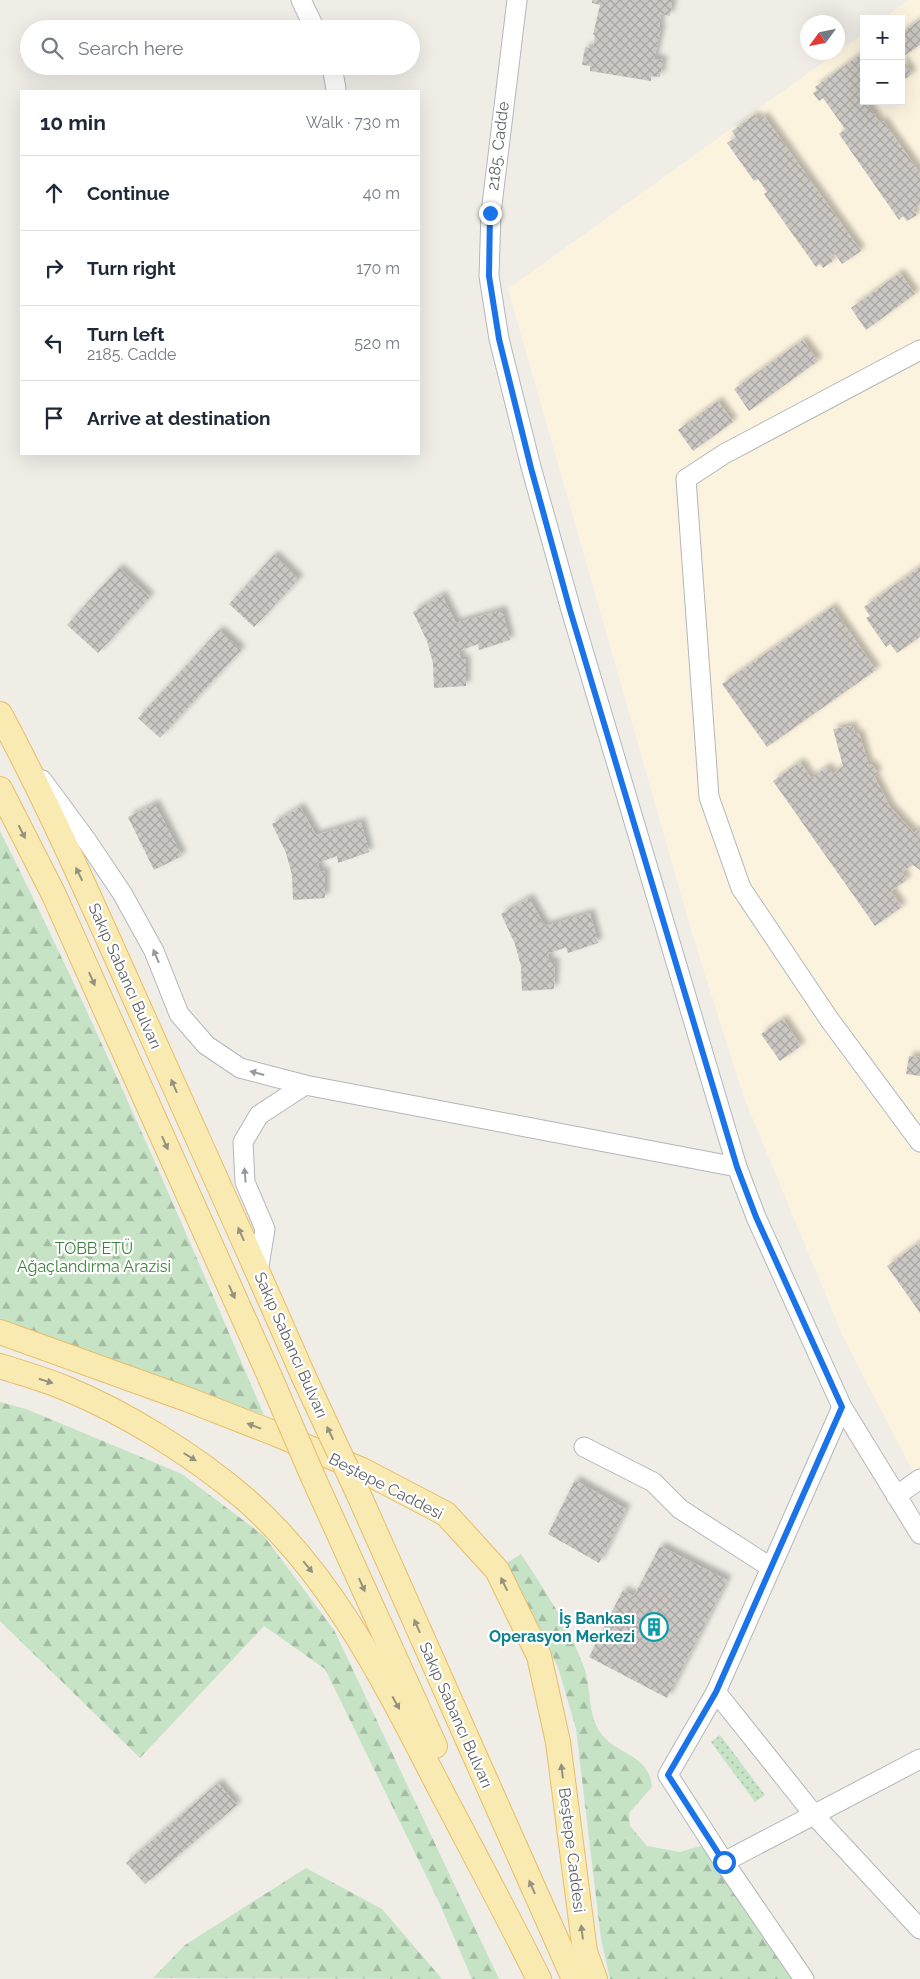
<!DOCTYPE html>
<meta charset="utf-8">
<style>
:root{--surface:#fff;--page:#f6f6f7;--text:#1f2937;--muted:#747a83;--line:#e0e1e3}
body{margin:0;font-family:Raleway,sans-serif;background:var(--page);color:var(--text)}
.controls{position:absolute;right:15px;top:15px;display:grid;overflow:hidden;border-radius:0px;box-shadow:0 5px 20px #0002}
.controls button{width:45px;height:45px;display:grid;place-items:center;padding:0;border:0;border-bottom:1px solid var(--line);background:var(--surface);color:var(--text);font:25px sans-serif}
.compass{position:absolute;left:800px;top:15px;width:45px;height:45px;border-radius:50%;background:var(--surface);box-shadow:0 5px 20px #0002;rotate:237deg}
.stop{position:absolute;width:15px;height:15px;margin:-11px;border:4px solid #1a73e8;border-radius:50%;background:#fff}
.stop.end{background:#1a73e8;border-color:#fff;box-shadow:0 1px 5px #0008}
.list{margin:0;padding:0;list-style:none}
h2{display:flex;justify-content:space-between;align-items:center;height:65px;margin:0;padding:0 20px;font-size:21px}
h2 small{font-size:16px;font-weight:400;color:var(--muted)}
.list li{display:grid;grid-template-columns:32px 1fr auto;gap:15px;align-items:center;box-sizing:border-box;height:75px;padding:0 20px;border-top:1px solid var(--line)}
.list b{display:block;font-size:19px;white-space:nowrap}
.list p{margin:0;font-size:16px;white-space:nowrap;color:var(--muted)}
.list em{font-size:16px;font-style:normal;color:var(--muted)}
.icon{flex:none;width:28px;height:28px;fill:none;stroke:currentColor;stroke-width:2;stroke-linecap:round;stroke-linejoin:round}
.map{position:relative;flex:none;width:920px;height:1979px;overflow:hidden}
.search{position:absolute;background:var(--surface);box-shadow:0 5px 20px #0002;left:20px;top:20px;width:400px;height:55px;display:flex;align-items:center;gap:12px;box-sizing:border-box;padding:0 18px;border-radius:28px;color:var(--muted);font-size:19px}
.panel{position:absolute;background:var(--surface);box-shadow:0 5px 20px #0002;left:20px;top:90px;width:400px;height:365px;border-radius:0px}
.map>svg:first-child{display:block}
.commercial{fill:#fcf3df}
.grass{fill:url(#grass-dots)}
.forest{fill:url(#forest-firs)}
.building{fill:url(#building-cross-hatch);filter:url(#shadow)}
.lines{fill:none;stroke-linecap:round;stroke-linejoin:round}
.minor-casing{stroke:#b3b6ba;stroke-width:21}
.major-casing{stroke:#e8bd66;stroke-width:26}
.minor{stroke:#fff;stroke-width:19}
.major{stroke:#f9eab1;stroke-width:24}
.major-bridge-casing{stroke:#e8bd66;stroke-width:26;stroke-linecap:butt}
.major-bridge{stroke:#f9eab1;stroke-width:24}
.oneway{fill:#949280}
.oneway2{fill:#96999b}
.route{stroke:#1a73e8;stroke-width:6}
.labels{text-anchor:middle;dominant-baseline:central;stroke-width:4.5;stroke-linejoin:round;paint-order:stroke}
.street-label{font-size:16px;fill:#5e6265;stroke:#fff}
.park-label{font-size:16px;fill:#3b803b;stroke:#fff}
.culture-label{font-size:16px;font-weight:bold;fill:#0d838f;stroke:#fff;text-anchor:end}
</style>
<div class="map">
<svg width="920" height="1979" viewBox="0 0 920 1979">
<defs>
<pattern id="grass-dots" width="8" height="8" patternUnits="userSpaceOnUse" patternTransform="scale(1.25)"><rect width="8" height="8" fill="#c6e4c5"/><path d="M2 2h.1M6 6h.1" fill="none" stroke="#a4bca4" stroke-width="1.8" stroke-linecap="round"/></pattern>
<pattern id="forest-firs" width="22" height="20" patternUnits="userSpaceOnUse" patternTransform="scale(1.25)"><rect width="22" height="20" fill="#c6e4c5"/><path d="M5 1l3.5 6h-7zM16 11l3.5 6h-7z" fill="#a4bca4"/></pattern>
<pattern id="building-cross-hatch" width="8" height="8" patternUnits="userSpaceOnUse" patternTransform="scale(1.25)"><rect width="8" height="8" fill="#cbc7c3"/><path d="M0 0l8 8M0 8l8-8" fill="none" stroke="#a8a5a2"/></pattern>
<filter id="shadow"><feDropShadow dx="4.5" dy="-4.5" stdDeviation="2.5" flood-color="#0004"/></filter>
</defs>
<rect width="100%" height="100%" fill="#efede6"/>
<path class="commercial" d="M 909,0 L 920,0 L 920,1480 L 908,1462 L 844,1339 L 743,1095 L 692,933 L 508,289 L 864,33 L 864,101 L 901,101 L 901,19 L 883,19 Z"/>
<path class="grass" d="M 720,1735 L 765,1795 L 755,1802 L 711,1742 Z"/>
<g class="forest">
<path d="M 0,831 C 96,1022 180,1218 264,1415 L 0,1324 Z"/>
<path d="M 0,1402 L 26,1409 L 182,1474 L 264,1536 L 334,1630 L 499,1979 L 472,1979 L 438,1900 L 325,1669 L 264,1626 L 140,1758 L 0,1621 Z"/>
<path d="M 521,1554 C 545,1591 570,1627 585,1670 C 591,1689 588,1715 600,1732 C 616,1756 649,1753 652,1787 L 629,1813 L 630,1826 L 647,1846 L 680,1852 L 704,1845 L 795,1979 L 610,1979 L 601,1939 L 576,1729 L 558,1667 L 507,1563 Z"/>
<path d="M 306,1868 L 382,1909 L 442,1979 L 153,1978 L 185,1945 Z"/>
</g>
<g class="building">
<path d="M 592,0 L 672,0 L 670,16 L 661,14 L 659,28 L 661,28 L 654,59 L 663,60 L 660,77 L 651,76 L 651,81 L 590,71 L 590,66 L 582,65 L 585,47 L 593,49 L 595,35 L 593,35 L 600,5 L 592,3 Z"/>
<path d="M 920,20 L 920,45 L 901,58 L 912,74 L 901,82 L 901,33 Z"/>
<path d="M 864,52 L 864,101 L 874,101 L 868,106 L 880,123 L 883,121 L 920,173 L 920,205 L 913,210 L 917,215 L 907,221 L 903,216 L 899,220 L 839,134 L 845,129 L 823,98 L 819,101 L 813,93 L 817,90 L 815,87 Z"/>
<path d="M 755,115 L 758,120 L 764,116 L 861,251 L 842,264 L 835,254 L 830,257 L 833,261 L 823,268 L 820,264 L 816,267 L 764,194 L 767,192 L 758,179 L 754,181 L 727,143 L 736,137 L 732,131 Z"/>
<path d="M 900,273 L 915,294 L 866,330 L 851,308 Z"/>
<path d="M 803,340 L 818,361 L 749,411 L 734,389 Z"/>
<path d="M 718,401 L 733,422 L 693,451 L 678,430 Z"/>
<path d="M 274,555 L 299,579 L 254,627 L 229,604 Z"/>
<path d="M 920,567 L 920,637 L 897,653 L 890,644 L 886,647 L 866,618 L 870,616 L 864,607 Z"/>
<path d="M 119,568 L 150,597 L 98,653 L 67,625 Z"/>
<path d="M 442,595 L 456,623 L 502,610 L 510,640 L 479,650 L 478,644 L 459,651 L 461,660 L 466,659 L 466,686 L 434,688 L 433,663 L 427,641 L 413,612 Z"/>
<path d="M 832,607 L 876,670 L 767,747 L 722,684 Z"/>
<path d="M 219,630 L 241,650 L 160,738 L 138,718 Z"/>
<path d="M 853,726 L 855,735 L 859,733 L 869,766 L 871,764 L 878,773 L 874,776 L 890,807 L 914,833 L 918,830 L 920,833 L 920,870 L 913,865 L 902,872 L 907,880 L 891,891 L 902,907 L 875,926 L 773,781 L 800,762 L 811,778 L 827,767 L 833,774 L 843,766 L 833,729 Z"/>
<path d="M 155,804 L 182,856 L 154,870 L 128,817 Z"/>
<path d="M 300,807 L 316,835 L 361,822 L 369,852 L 338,863 L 337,856 L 318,863 L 320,872 L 325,871 L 325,898 L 293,900 L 292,875 L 286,853 L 272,824 Z"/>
<path d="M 529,898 L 545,926 L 590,913 L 598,943 L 568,953 L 566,947 L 548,954 L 549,962 L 555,962 L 554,989 L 522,991 L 521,966 L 515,944 L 501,914 Z"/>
<path d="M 783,1019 L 801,1046 L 780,1061 L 761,1034 Z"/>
<path d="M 909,1056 L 920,1057 L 920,1076 L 906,1074 Z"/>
<path d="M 920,1242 L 920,1313 L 887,1266 Z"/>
<path d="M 575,1480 L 626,1509 L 599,1563 L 548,1534 Z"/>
<path d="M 660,1546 L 727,1580 L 667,1698 L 589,1657 L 623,1590 L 634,1596 Z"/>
<path d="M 218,1783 L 237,1805 L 145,1884 L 126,1863 Z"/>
</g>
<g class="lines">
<defs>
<g id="minor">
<path d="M 301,0 L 315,29"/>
<path d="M 517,0 L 491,213 L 489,276 L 499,339 L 531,467 L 571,610 L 737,1167 L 756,1217 L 842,1407 L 920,1534"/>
<path d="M 332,66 L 336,89"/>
<path d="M 920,350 L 724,454 L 686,479 L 709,797 L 741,888 L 829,1019 L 920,1142"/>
<path d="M 42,780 L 87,841 L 122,893 L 154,951 L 179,1014 L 206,1045 L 240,1068 L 305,1085 L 737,1167"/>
<path d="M 258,1272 L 265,1229 L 245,1182 L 243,1142 L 259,1115 L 305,1085"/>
<path d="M 842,1407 L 716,1692 L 815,1816 L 920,1929"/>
<path d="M 584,1447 L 653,1482 L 680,1509 L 770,1567"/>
<path d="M 896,1496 L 920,1479"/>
<path d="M 716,1692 L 668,1775 L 724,1862"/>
<path d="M 804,1979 L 724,1862 L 920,1759"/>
</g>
<g id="major">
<path d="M 0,714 C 52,811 96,912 141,1012 C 195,1133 250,1253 303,1375"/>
<path d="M 0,789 L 54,895 L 270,1377"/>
<path d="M 0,1332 L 189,1400 L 276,1434 L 362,1470 L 446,1514 L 497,1570 L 539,1656 L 558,1742 L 585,1952 L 595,1979"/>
<path d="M 0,1366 C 21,1373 44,1379 65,1388 C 126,1413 195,1456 245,1499 C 332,1575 385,1682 437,1783 C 471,1848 506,1913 539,1979"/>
<path d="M 313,1477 L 435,1746"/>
<path d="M 358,1493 L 574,1979"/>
</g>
</defs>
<use href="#minor" class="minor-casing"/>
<use href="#major" class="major-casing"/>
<use href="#minor" class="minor"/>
<use href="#major" class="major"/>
<defs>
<g id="major-bridge">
<path d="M 303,1375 L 358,1493"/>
<path d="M 270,1377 L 313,1477"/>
</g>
</defs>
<use href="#major-bridge" class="major-bridge-casing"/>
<use href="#major-bridge" class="major-bridge"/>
</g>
<defs><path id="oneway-solid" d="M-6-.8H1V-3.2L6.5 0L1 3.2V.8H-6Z" transform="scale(1.25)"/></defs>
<g class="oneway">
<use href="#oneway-solid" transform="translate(22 832) rotate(63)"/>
<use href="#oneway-solid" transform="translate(79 874) rotate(-116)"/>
<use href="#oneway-solid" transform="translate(92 979) rotate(66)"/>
<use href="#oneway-solid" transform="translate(174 1086) rotate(-114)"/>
<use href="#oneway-solid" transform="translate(165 1143) rotate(66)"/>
<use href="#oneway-solid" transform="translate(241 1234) rotate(-114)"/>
<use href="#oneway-solid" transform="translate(232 1292) rotate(66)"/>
<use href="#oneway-solid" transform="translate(46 1381) rotate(18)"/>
<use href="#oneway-solid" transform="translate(254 1426) rotate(-159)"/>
<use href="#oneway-solid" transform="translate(330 1433) rotate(-115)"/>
<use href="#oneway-solid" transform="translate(190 1457) rotate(32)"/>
<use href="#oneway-solid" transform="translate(308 1567) rotate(51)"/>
<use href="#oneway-solid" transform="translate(504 1584) rotate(-116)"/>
<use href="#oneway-solid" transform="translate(362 1585) rotate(66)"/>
<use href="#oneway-solid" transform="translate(417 1626) rotate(-114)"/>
<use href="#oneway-solid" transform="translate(396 1703) rotate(61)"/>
<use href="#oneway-solid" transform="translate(562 1771) rotate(-97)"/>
<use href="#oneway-solid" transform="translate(532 1887) rotate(-114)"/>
<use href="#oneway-solid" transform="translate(582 1932) rotate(-97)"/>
</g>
<g class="oneway2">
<use href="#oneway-solid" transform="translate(156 956) rotate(-113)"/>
<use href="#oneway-solid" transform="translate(257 1073) rotate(-165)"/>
<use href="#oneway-solid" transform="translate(245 1175) rotate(-95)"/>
</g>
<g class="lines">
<path class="route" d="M 490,213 L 489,276 L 499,339 L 531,468 L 570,610 L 737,1167 L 756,1217 L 842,1407 L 716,1692 L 668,1775 L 724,1862"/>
</g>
<defs>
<symbol id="building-ring" viewBox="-11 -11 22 22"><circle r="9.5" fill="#fff" stroke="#0f9aa8" stroke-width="1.5"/><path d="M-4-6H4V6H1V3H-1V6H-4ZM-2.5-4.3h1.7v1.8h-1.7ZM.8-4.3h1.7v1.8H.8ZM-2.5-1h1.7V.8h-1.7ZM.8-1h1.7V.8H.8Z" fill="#0f9aa8"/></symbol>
</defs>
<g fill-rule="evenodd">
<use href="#building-ring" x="638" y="1611" width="32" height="32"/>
</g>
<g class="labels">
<g class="street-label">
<text transform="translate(498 146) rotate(-83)">2185. Cadde</text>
<text transform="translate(125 976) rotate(66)">Sakıp Sabancı Bulvarı</text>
<text transform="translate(291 1345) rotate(66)">Sakıp Sabancı Bulvarı</text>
<text transform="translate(386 1486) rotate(27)">Beştepe Caddesi</text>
<text transform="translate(456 1715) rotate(66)">Sakıp Sabancı Bulvarı</text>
<text transform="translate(572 1850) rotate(83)">Beştepe Caddesi</text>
</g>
<g class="park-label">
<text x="94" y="1248">TOBB ETÜ<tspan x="94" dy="18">Ağaçlandırma Arazisi</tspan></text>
</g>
<g class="culture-label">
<text x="635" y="1618">İş Bankası<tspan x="635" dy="18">Operasyon Merkezi</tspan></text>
</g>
</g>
</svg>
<div class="controls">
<button>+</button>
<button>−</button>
</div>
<svg class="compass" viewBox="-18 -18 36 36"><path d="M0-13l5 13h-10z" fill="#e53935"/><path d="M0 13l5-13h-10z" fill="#747a83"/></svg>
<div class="stop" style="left:724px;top:1862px"></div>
<div class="stop end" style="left:490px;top:213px"></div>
<div class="search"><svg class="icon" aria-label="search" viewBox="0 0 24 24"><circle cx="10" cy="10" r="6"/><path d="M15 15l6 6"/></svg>Search here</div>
<section class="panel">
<h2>10 min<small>Walk · 730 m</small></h2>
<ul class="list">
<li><svg class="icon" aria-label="ahead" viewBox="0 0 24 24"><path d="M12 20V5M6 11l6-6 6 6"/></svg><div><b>Continue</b></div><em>40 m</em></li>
<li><svg class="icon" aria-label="right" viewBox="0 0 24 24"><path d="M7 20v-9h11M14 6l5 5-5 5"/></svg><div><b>Turn right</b></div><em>170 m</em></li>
<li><svg class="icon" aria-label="left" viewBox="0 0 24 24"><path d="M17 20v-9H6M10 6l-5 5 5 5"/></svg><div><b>Turn left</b><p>2185. Cadde</p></div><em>520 m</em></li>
<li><svg class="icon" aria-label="arrive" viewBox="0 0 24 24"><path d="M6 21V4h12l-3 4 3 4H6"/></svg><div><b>Arrive at destination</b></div></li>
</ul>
</section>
</div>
